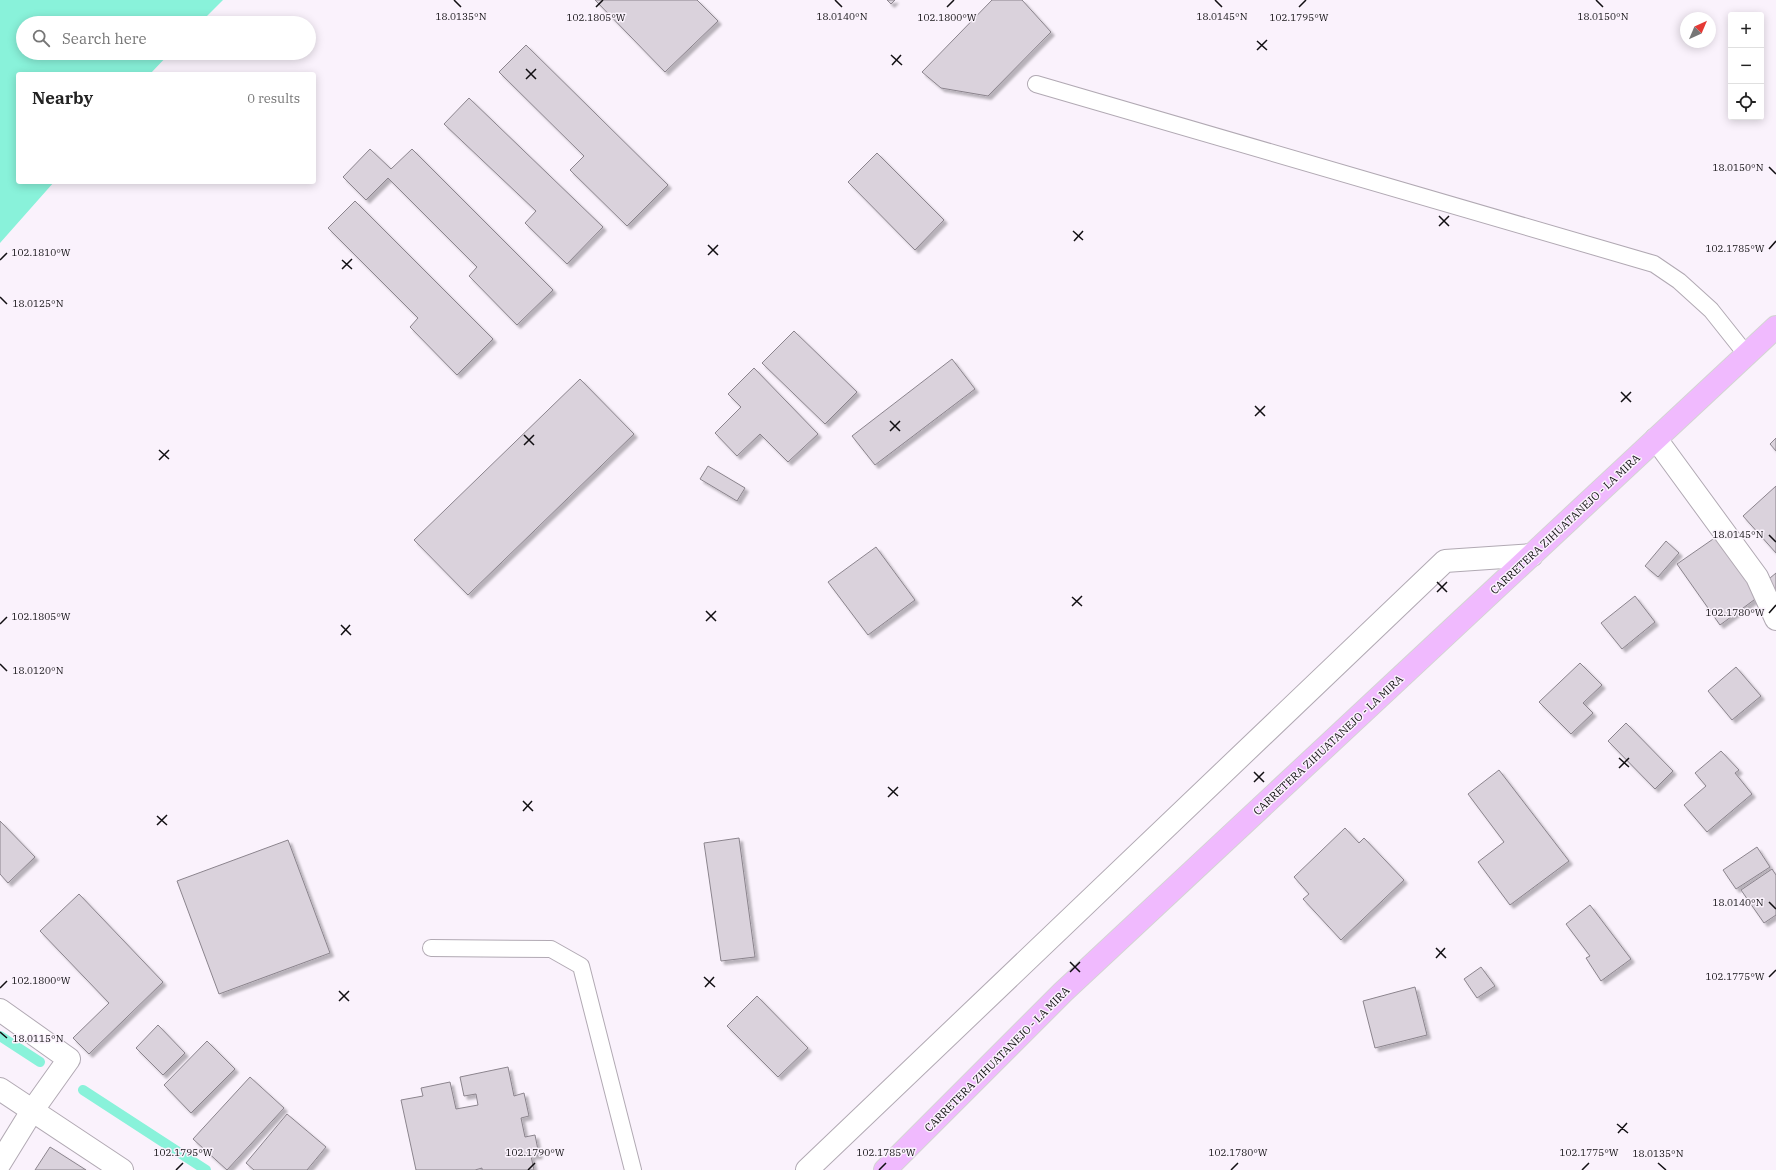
<!DOCTYPE html>
<meta charset="utf-8">
<style>
:root{--surface:#fff;--page:#f6f6f6;--text:#222;--muted:#767676;--line:#e0e0e0}
body{margin:0;font-family:"IBM Plex Serif",serif;background:var(--page);color:var(--text)}
.controls{position:absolute;right:12px;top:12px;display:grid;overflow:hidden;border-radius:4px;box-shadow:0 2px 10px #0003}
.controls button{width:36px;height:36px;display:grid;place-items:center;padding:0;border:0;border-bottom:1px solid var(--line);background:var(--surface);color:var(--text);font:20px sans-serif}
.compass{position:absolute;left:1680px;top:12px;width:36px;height:36px;border-radius:50%;background:var(--surface);box-shadow:0 2px 10px #0003;rotate:44deg}
.list{margin:0;padding:0;list-style:none}
h2{display:flex;justify-content:space-between;align-items:center;height:52px;margin:0;padding:0 16px;font-size:17px}
h2 small{font-size:13px;font-weight:400;color:var(--muted)}
.icon{flex:none;width:22px;height:22px;fill:none;stroke:currentColor;stroke-width:2;stroke-linecap:round;stroke-linejoin:round}
.map{position:relative;flex:none;width:1776px;height:1170px;overflow:hidden}
.search{position:absolute;background:var(--surface);box-shadow:0 2px 10px #0003;left:16px;top:16px;width:300px;height:44px;display:flex;align-items:center;gap:10px;box-sizing:border-box;padding:0 14px;border-radius:22px;color:var(--muted);font-size:15px}
.panel{position:absolute;background:var(--surface);box-shadow:0 2px 10px #0003;left:16px;top:72px;width:300px;height:112px;border-radius:4px}
.map>svg:first-child{display:block}
.water{fill:#89f2da}
.lines{fill:none;stroke-linecap:round;stroke-linejoin:round}
.stream{stroke:#89f2da;stroke-width:10}
.building{fill:#dad2dc;stroke:#8b848d;filter:url(#shadow)}
.service-casing{stroke:#b1a9b3;stroke-width:18}
.minor-casing{stroke:#b1a9b3;stroke-width:24}
.trunk-casing{stroke:#d4d4d4;stroke-width:24}
.service{stroke:#fff;stroke-width:16}
.minor{stroke:#fff;stroke-width:22}
.trunk{stroke:#f0bafe;stroke-width:22}
.ticks{fill:none;stroke:#110f12;stroke-width:1.5}
.labels{text-anchor:middle;dominant-baseline:central;stroke-width:3;stroke-linejoin:round;paint-order:stroke}
.street-label{font-size:11px;fill:#110f12;stroke:#faf2fc}
.ticks-label{font-size:10px;text-anchor:middle;fill:#110f12;stroke:#faf2fc;stroke-width:3;stroke-linejoin:round;paint-order:stroke}
</style>
<div class="map">
<svg width="1776" height="1170" viewBox="0 0 1776 1170">
<defs>
<filter id="shadow"><feDropShadow dx="3.5" dy="3.5" stdDeviation="1" flood-color="#0004"/></filter>
</defs>
<rect width="100%" height="100%" fill="#faf2fc"/>
<path class="water" d="M 0,0 L 223,0 L 200,23 L 23,23 L 23,53 L 170,53 L 150,74 L 18,74 L 18,182 L 54,182 L 0,243 Z"/>
<g class="lines">
<g class="stream">
<path d="M 0,1036 L 40,1062"/>
<path d="M 83,1090 L 206,1170"/>
</g>
</g>
<g class="building">
<path d="M 595,0 L 697,0 L 718,21 L 665,72 Z"/>
<path d="M 887,0 L 895,0 L 891,4 Z"/>
<path d="M 992,0 L 1022,0 L 1051,32 L 988,96 L 941,88 L 922,72 Z"/>
<path d="M 526,45 L 668,185 L 627,226 L 570,170 L 584,156 L 499,72 Z"/>
<path d="M 469,98 L 603,227 L 567,264 L 525,223 L 536,211 L 444,124 Z"/>
<path d="M 370,149 L 391,169 L 412,149 L 553,290 L 517,325 L 469,276 L 477,267 L 388,178 L 366,200 L 343,177 Z"/>
<path d="M 877,153 L 944,220 L 915,250 L 848,182 Z"/>
<path d="M 355,201 L 493,339 L 457,375 L 410,327 L 418,318 L 328,228 Z"/>
<path d="M 794,331 L 857,392 L 825,424 L 762,363 Z"/>
<path d="M 952,359 L 975,389 L 875,465 L 852,436 Z"/>
<path d="M 754,368 L 818,434 L 788,462 L 760,434 L 737,456 L 715,433 L 741,407 L 728,394 Z"/>
<path d="M 580,379 L 634,434 L 468,595 L 414,540 Z"/>
<path d="M 1776,438 L 1776,451 L 1770,444 Z"/>
<path d="M 708,466 L 745,488 L 737,501 L 700,479 Z"/>
<path d="M 1776,486 L 1776,553 L 1743,516 Z"/>
<path d="M 1716,537 L 1758,597 L 1720,625 L 1677,564 Z"/>
<path d="M 1666,541 L 1679,553 L 1658,577 L 1645,566 Z"/>
<path d="M 876,547 L 915,600 L 868,635 L 828,582 Z"/>
<path d="M 1776,573 L 1776,597 L 1764,583 Z"/>
<path d="M 1635,596 L 1655,622 L 1622,649 L 1601,623 Z"/>
<path d="M 1580,663 L 1602,685 L 1583,703 L 1593,713 L 1571,734 L 1539,702 Z"/>
<path d="M 1736,667 L 1761,696 L 1732,720 L 1708,691 Z"/>
<path d="M 1626,723 L 1673,771 L 1655,789 L 1608,741 Z"/>
<path d="M 1721,751 L 1739,770 L 1735,773 L 1752,794 L 1707,832 L 1684,805 L 1706,786 L 1695,773 Z"/>
<path d="M 1499,770 L 1569,861 L 1510,905 L 1478,862 L 1504,842 L 1468,794 Z"/>
<path d="M 0,821 L 35,857 L 8,883 L 0,874 Z"/>
<path d="M 1345,828 L 1359,843 L 1364,838 L 1404,880 L 1341,940 L 1303,899 L 1309,894 L 1294,877 Z"/>
<path d="M 739,838 L 755,957 L 721,961 L 704,843 Z"/>
<path d="M 288,840 L 330,953 L 219,994 L 177,881 Z"/>
<path d="M 1757,847 L 1770,867 L 1736,889 L 1723,870 Z"/>
<path d="M 1772,869 L 1776,875 L 1776,915 L 1764,923 L 1741,890 Z"/>
<path d="M 79,894 L 163,982 L 89,1054 L 73,1038 L 109,1003 L 40,931 Z"/>
<path d="M 1590,905 L 1631,959 L 1601,981 L 1586,958 L 1590,956 L 1566,924 Z"/>
<path d="M 1481,967 L 1495,986 L 1477,998 L 1464,979 Z"/>
<path d="M 1415,987 L 1427,1035 L 1375,1048 L 1363,1001 Z"/>
<path d="M 757,996 L 808,1048 L 778,1077 L 727,1026 Z"/>
<path d="M 158,1025 L 185,1053 L 163,1075 L 136,1048 Z"/>
<path d="M 207,1041 L 235,1069 L 191,1113 L 164,1085 Z"/>
<path d="M 508,1067 L 514,1096 L 524,1093 L 529,1116 L 521,1118 L 525,1137 L 535,1135 L 539,1155 L 531,1156 L 534,1170 L 482,1170 L 482,1168 L 475,1170 L 416,1170 L 401,1100 L 423,1096 L 421,1088 L 450,1082 L 456,1109 L 478,1105 L 476,1094 L 464,1096 L 460,1077 Z"/>
<path d="M 250,1077 L 284,1108 L 227,1170 L 193,1139 Z"/>
<path d="M 287,1114 L 326,1147 L 307,1170 L 254,1170 L 246,1163 Z"/>
<path d="M 50,1147 L 86,1170 L 35,1170 Z"/>
</g>
<g class="lines">
<defs>
<g id="service">
<path d="M 1036,84 L 1654,264 L 1679,281 L 1711,310 L 1746,354"/>
<path d="M 431,948 L 551,949 L 581,966 L 633,1170"/>
</g>
<g id="minor">
<path d="M 1656,439 L 1757,577 L 1776,619"/>
<path d="M 0,1010 L 69,1059 L 32,1111 L 0,1163"/>
<path d="M 0,1089 L 122,1170"/>
<path d="M 807,1170 L 1445,561 L 1532,555"/>
</g>
<path id="trunk" d="M 885,1170 L 1063,992 L 1776,327"/>
</defs>
<use href="#service" class="service-casing"/>
<use href="#minor" class="minor-casing"/>
<use href="#trunk" class="trunk-casing"/>
<use href="#service" class="service"/>
<use href="#minor" class="minor"/>
<use href="#trunk" class="trunk"/>
</g>
<path class="ticks" d="M 454,0 L 461,7M 835,0 L 842,7M 1215,0 L 1222,7M 1596,0 L 1603,7M 596,7 L 603,0M 947,7 L 954,0M 1299,7 L 1306,0M 1257,41 L 1267,50M 1257,50 L 1267,40M 891,55 L 902,65M 892,65 L 901,55M 526,69 L 536,79M 526,79 L 536,69M 1769,167 L 1776,174M 1439,216 L 1449,226M 1439,226 L 1449,216M 1073,231 L 1083,240M 1074,241 L 1083,231M 708,245 L 718,255M 1769,249 L 1776,241M 708,255 L 718,245M 0,260 L 7,253M 342,260 L 352,269M 342,269 L 352,259M 0,297 L 7,304M 1621,392 L 1631,402M 1621,402 L 1631,392M 1255,406 L 1265,416M 1255,416 L 1265,406M 890,421 L 900,431M 890,431 L 900,421M 524,435 L 534,445M 524,445 L 534,435M 159,450 L 169,459M 159,460 L 169,450M 1769,535 L 1776,542M 1437,582 L 1447,592M 1437,592 L 1447,582M 1072,597 L 1082,606M 1072,606 L 1082,596M 706,611 L 716,621M 1769,613 L 1776,605M 706,621 L 716,611M 0,624 L 7,617M 341,625 L 351,635M 341,635 L 350,625M 0,664 L 7,671M 1619,758 L 1629,767M 1619,768 L 1629,758M 1254,772 L 1264,782M 1254,782 L 1264,772M 888,787 L 898,796M 888,797 L 898,787M 523,801 L 533,811M 523,811 L 532,801M 157,816 L 167,825M 157,825 L 167,815M 1769,902 L 1776,909M 1436,948 L 1446,958M 1436,958 L 1445,948M 1070,962 L 1080,972M 1070,972 L 1080,962M 704,977 L 715,987M 1769,977 L 1776,970M 705,987 L 714,977M 0,988 L 7,981M 339,991 L 349,1001M 339,1001 L 349,991M 0,1032 L 7,1038M 1617,1124 L 1628,1133M 1618,1133 L 1627,1123M 1658,1163 L 1666,1170M 176,1170 L 183,1163M 528,1170 L 535,1163M 879,1170 L 886,1163M 1231,1170 L 1238,1163M 1582,1170 L 1589,1163"/>
<g class="labels">
<g class="street-label">
<text transform="translate(1565 524) rotate(-43)">CARRETERA ZIHUATANEJO - LA MIRA</text>
<text transform="translate(1328 745) rotate(-43)">CARRETERA ZIHUATANEJO - LA MIRA</text>
<text transform="translate(997 1059) rotate(-45)">CARRETERA ZIHUATANEJO - LA MIRA</text>
</g>
</g>
<g class="ticks-label">
<text x="1603" y="20">18.0150°N</text>
<text x="461" y="20">18.0135°N</text>
<text x="842" y="20">18.0140°N</text>
<text x="1222" y="20">18.0145°N</text>
<text x="596" y="21">102.1805°W</text>
<text x="947" y="21">102.1800°W</text>
<text x="1299" y="21">102.1795°W</text>
<text x="1738" y="171">18.0150°N</text>
<text x="1735" y="252">102.1785°W</text>
<text x="41" y="256">102.1810°W</text>
<text x="38" y="307">18.0125°N</text>
<text x="1738" y="538">18.0145°N</text>
<text x="1735" y="616">102.1780°W</text>
<text x="41" y="620">102.1805°W</text>
<text x="38" y="674">18.0120°N</text>
<text x="1738" y="906">18.0140°N</text>
<text x="1735" y="980">102.1775°W</text>
<text x="41" y="984">102.1800°W</text>
<text x="38" y="1042">18.0115°N</text>
<text x="183" y="1156">102.1795°W</text>
<text x="535" y="1156">102.1790°W</text>
<text x="886" y="1156">102.1785°W</text>
<text x="1238" y="1156">102.1780°W</text>
<text x="1589" y="1156">102.1775°W</text>
<text x="1658" y="1157">18.0135°N</text>
</g>
</svg>
<div class="controls">
<button>+</button>
<button>−</button>
<button><svg class="icon" aria-label="locate" viewBox="0 0 24 24"><circle cx="12" cy="12" r="6"/><path d="M12 2v4M12 18v4M2 12h4M18 12h4"/></svg></button>
</div>
<svg class="compass" viewBox="-18 -18 36 36"><path d="M0-13l5 13h-10z" fill="#e53935"/><path d="M0 13l5-13h-10z" fill="#767676"/></svg>
<div class="search"><svg class="icon" aria-label="search" viewBox="0 0 24 24"><circle cx="10" cy="10" r="6"/><path d="M15 15l6 6"/></svg>Search here</div>
<section class="panel">
<h2>Nearby<small>0 results</small></h2>
<ul class="list">
</ul>
</section>
</div>
